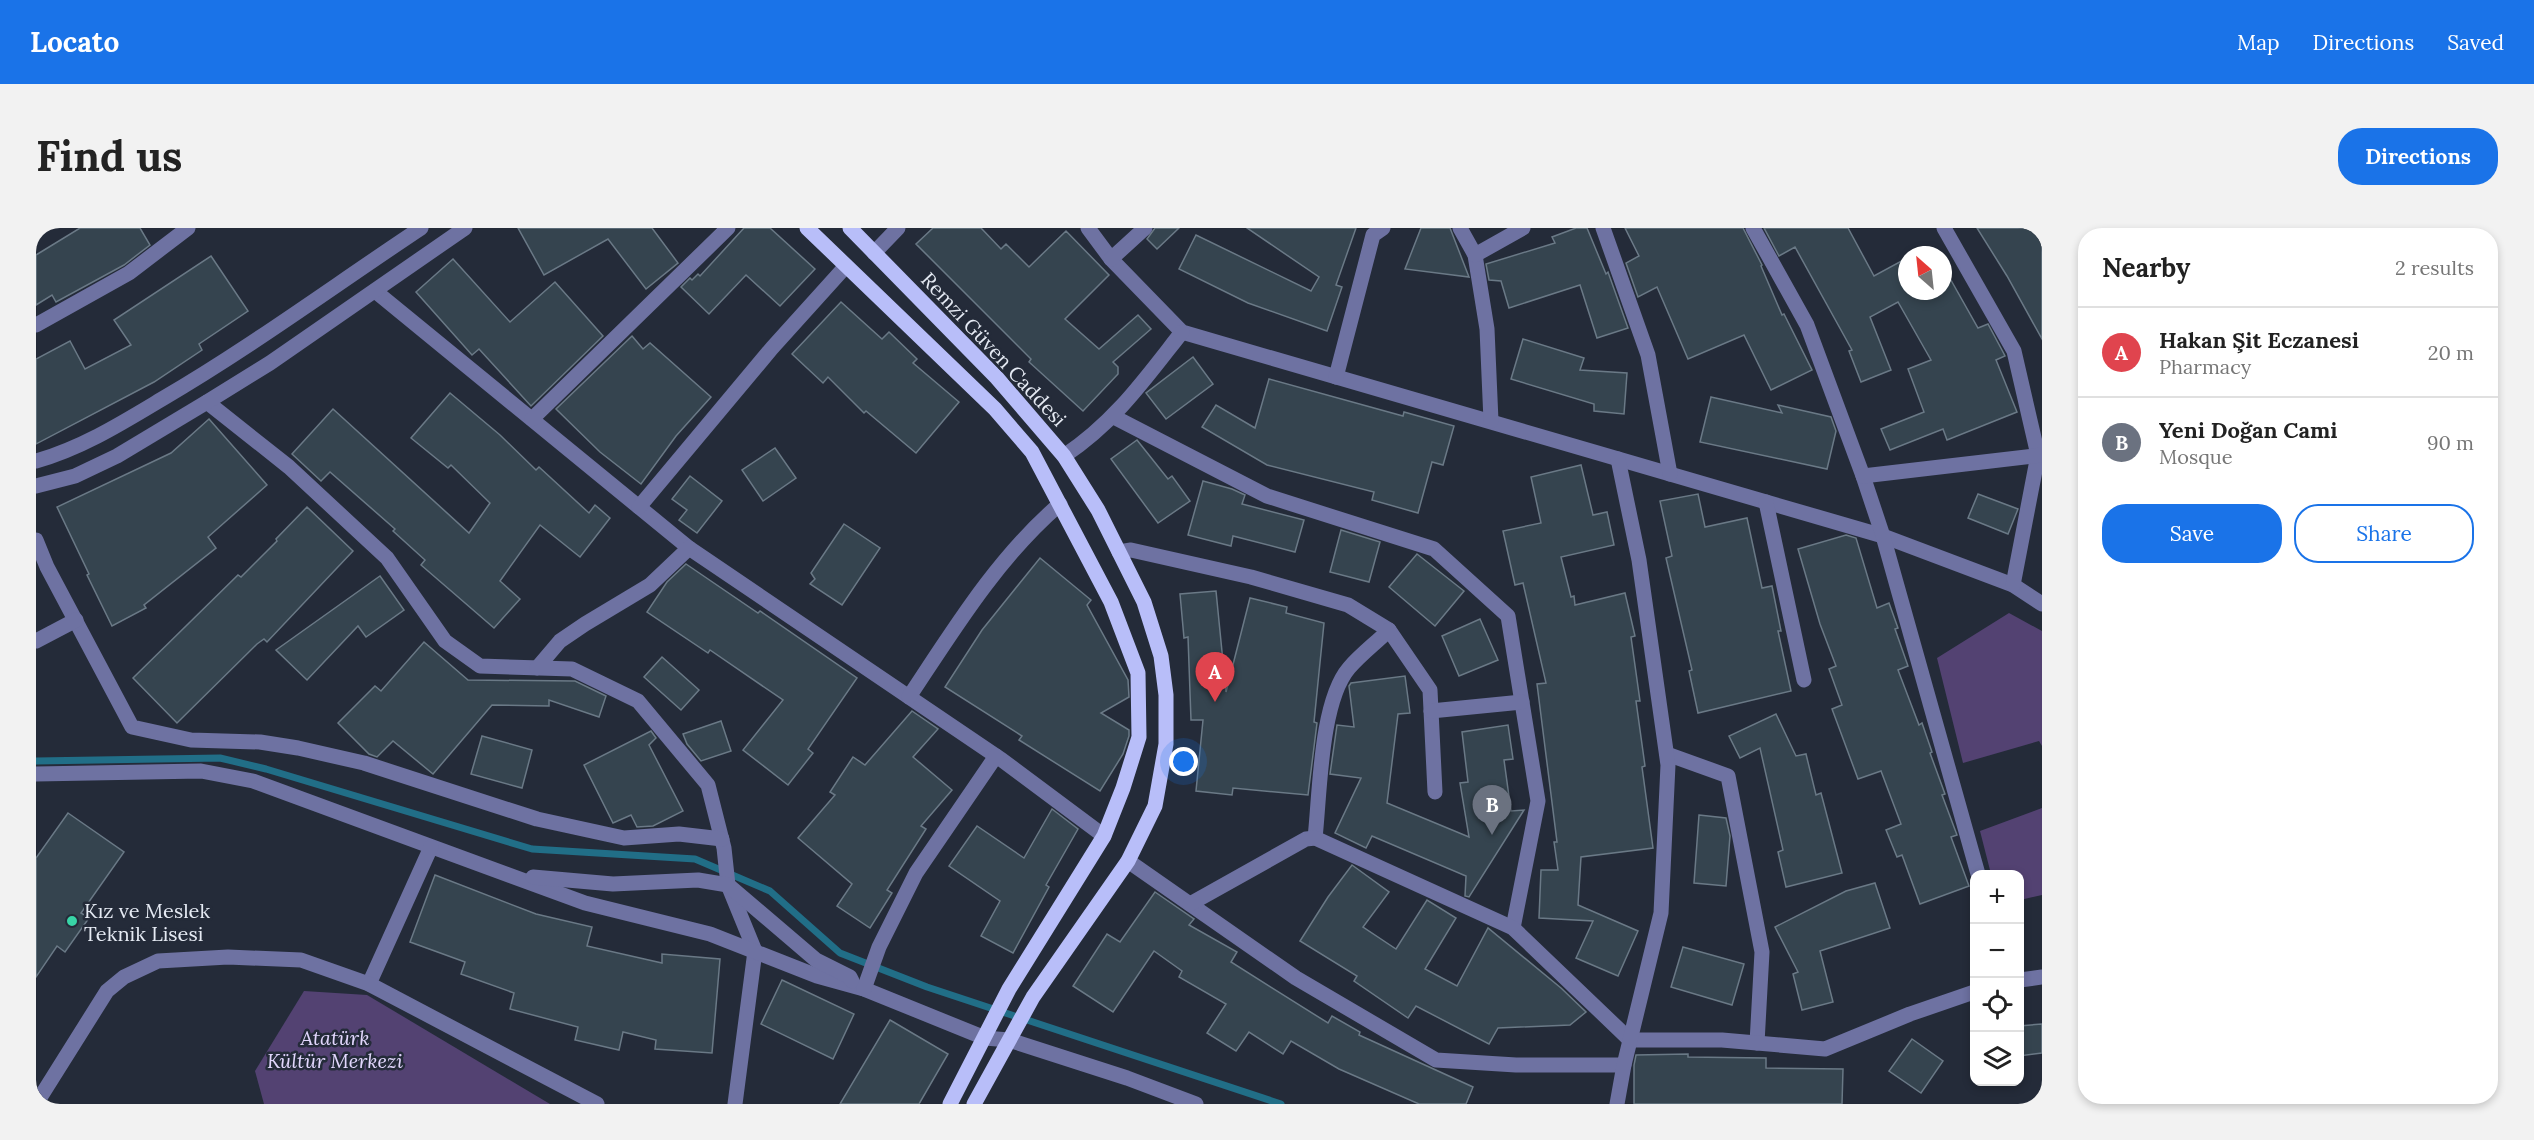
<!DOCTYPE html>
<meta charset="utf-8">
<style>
:root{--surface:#fff;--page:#f2f2f2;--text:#222;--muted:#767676;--line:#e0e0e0;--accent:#1a73e8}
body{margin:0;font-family:Lora,serif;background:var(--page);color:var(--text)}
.controls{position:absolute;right:18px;bottom:18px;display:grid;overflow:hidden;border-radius:12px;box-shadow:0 3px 9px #0003}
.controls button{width:54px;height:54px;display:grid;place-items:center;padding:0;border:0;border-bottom:2px solid var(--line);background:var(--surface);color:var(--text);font:30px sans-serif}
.compass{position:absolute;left:1862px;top:18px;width:54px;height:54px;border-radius:50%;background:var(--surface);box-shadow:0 3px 9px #0003;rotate:333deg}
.you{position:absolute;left:1148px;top:534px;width:21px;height:21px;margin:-15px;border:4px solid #fff;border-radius:50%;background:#1a73e8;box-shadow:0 0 0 9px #1a73e833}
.badge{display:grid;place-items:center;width:39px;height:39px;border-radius:50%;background:var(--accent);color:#fff;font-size:20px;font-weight:700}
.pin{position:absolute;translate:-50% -50px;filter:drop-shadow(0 2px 3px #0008)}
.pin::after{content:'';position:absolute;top:32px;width:21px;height:18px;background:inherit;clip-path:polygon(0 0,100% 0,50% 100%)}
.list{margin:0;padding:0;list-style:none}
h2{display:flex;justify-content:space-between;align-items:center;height:78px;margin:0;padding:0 24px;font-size:26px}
h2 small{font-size:20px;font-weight:400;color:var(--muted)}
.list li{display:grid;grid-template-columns:39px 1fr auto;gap:18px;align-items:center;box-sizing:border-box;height:90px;padding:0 24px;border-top:2px solid var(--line)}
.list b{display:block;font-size:22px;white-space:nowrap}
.list p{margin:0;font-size:20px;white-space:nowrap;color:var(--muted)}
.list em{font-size:20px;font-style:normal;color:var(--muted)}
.actions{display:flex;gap:12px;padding:18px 24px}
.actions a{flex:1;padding:14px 0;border:2px solid var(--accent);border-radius:24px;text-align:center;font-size:21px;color:var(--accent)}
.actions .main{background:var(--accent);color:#fff}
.icon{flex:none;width:33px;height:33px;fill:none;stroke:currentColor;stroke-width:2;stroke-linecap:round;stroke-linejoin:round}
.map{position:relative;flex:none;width:2006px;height:876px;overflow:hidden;border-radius:24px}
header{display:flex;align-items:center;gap:36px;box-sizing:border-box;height:84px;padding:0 30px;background:var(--accent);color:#fff}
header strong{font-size:28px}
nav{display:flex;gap:33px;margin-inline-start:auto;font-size:21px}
.intro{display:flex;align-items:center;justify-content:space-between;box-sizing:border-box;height:144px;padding:0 36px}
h1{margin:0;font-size:42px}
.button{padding:15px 27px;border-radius:24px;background:var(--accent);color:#fff;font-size:21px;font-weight:700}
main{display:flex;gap:36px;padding:0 36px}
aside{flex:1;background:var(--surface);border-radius:24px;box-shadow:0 3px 9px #0003}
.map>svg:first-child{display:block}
.green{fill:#534272}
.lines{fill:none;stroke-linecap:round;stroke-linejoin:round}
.stream{stroke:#216e87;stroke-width:7}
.building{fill:#35444f;stroke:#6a7986;stroke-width:1.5}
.minor{stroke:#6e72a2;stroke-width:15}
.major{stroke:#b8bef9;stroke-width:15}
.poi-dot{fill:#38d4a6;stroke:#242b39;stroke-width:2}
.labels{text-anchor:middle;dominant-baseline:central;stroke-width:5;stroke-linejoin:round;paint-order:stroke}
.street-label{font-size:20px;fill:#e5eaf3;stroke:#242b39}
.poi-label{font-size:20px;fill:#e5eaf3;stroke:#242b39;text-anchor:start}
.park-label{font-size:20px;font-style:italic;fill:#e2d7fd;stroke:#242b39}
</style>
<header>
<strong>Locato</strong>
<nav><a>Map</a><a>Directions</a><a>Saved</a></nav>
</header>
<div class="intro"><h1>Find us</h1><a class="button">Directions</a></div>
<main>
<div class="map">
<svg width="2006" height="876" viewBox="0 0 2006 876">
<rect width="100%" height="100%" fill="#242b39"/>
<g class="green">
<path d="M 1973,385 L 2006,403 L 2006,518 L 2003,513 L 1927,535 L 1901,430 Z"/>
<path d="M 2006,580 L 2006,667 L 1984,672 L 1984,646 L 1955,646 L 1944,603 Z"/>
<path d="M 268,763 L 331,767 L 514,876 L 228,876 L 219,843 Z"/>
</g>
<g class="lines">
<path class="stream" d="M 0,533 L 184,530 L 230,541 L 496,621 L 659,631 L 734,663 L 804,725 L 891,759 L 1245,876"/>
</g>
<g class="building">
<path d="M 44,0 L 104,0 L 114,17 L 88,37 L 20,74 L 16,67 L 0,77 L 0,27 Z"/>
<path d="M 482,0 L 616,0 L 642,35 L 610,61 L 572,11 L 508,47 Z"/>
<path d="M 708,0 L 734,0 L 779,41 L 744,78 L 710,47 L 673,86 L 645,59 L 654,50 L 656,52 L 662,46 L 664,48 Z"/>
<path d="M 897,0 L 945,0 L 965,21 L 970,16 L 993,39 L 1030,3 L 1073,47 L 1029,91 L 1063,121 L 1102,87 L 1115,101 L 1077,134 L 1082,139 L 1082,146 L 1047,183 L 993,134 L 995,131 L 880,16 Z"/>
<path d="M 1119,0 L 1143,0 L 1121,21 L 1111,11 Z"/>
<path d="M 1211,0 L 1320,0 L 1300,57 L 1306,59 L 1291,103 L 1212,75 L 1143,41 L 1160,7 L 1275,63 L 1283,49 Z"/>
<path d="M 1385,0 L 1414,0 L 1433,49 L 1369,41 Z"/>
<path d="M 1540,0 L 1551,0 L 1570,46 L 1572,44 L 1592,100 L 1561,110 L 1544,57 L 1473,80 L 1465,53 L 1453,52 L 1450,36 L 1519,15 L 1516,9 Z"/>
<path d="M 1589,0 L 1707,0 L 1726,37 L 1725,38 L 1746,87 L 1748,86 L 1776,142 L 1735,162 L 1708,107 L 1652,131 L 1621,59 L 1602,69 L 1590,35 L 1603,28 Z"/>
<path d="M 1728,0 L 1812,0 L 1838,48 L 1871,30 L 1871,63 L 1907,63 L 1907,38 L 1942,100 L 1952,96 L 1967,124 L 1969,128 L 1960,132 L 1981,184 L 1911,212 L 1907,201 L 1854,222 L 1845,201 L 1888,184 L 1872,141 L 1895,132 L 1862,74 L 1834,89 L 1855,142 L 1825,154 L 1813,123 L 1816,122 L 1759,19 L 1743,28 Z"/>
<path d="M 1941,0 L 2006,0 L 2006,111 L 1971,48 Z"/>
<path d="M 175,28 L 212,83 L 163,116 L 166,122 L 118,154 L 0,216 L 0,131 L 34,113 L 49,141 L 95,117 L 78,92 Z"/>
<path d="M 417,31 L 474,94 L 519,54 L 567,108 L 495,178 L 443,121 L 436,127 L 380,64 Z"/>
<path d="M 805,74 L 846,111 L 853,104 L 881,131 L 877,135 L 923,174 L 880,225 L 830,183 L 828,185 L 792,149 L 787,155 L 756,126 Z"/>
<path d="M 596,108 L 607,121 L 614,115 L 675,169 L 640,208 L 605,256 L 564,224 L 520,181 Z"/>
<path d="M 1487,111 L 1548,130 L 1544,142 L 1591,145 L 1588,186 L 1558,183 L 1558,176 L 1475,151 Z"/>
<path d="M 1157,129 L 1177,156 L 1130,191 L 1110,165 Z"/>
<path d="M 1233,151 L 1367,188 L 1368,184 L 1418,198 L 1407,237 L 1396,234 L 1382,285 L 1336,272 L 1338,264 L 1231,237 L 1166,199 L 1180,177 L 1219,200 Z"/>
<path d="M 414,165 L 464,207 L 500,242 L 503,239 L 553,285 L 559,277 L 574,290 L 544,329 L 504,297 L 464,353 L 484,371 L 458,400 L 385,337 L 389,332 L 357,303 L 359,301 L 294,244 L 285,253 L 256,226 L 297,181 L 433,305 L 454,275 L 415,237 L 412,240 L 375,210 Z"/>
<path d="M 1675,169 L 1746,185 L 1742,177 L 1795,189 L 1800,203 L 1791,241 L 1664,214 Z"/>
<path d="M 173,191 L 231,257 L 172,309 L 180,320 L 108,377 L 110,380 L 76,398 L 51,347 L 53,346 L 21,279 L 135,225 Z"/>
<path d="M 1101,212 L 1132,251 L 1136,248 L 1154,273 L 1122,295 L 1075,231 Z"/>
<path d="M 739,220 L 760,250 L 727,273 L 706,242 Z"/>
<path d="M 1545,237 L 1557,287 L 1571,284 L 1578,317 L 1525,329 L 1535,369 L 1538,368 L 1539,377 L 1589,365 L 1599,408 L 1595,409 L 1604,473 L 1600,473 L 1609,538 L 1606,539 L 1617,620 L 1545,629 L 1542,677 L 1602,703 L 1582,748 L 1540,730 L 1557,693 L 1503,690 L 1505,642 L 1522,642 L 1518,614 L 1521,614 L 1501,456 L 1510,455 L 1487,355 L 1479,357 L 1467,303 L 1505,295 L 1495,249 Z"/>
<path d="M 654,248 L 686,273 L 661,305 L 643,292 L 651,282 L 636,271 Z"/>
<path d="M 1167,253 L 1196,261 L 1209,267 L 1206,276 L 1268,292 L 1259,324 L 1197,308 L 1195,318 L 1152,307 Z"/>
<path d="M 1662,266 L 1669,299 L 1711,290 L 1726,360 L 1736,358 L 1745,403 L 1742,403 L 1755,463 L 1662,485 L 1653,443 L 1656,442 L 1630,330 L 1636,328 L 1624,273 Z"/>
<path d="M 1942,266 L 1982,281 L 1972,306 L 1932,290 Z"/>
<path d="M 271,279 L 317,323 L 231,414 L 228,411 L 221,416 L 141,495 L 97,450 L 202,347 L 205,349 L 241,313 L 240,311 Z"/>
<path d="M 808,296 L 844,320 L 806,377 L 774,356 L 779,351 L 775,345 Z"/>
<path d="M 1305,302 L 1344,314 L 1333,354 L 1294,344 Z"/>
<path d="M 1810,307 L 1820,310 L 1841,380 L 1853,375 L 1862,400 L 1859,401 L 1872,438 L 1862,442 L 1883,497 L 1886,495 L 1896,524 L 1894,525 L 1909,566 L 1906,567 L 1921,607 L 1915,609 L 1933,658 L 1884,676 L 1866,627 L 1861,629 L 1850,602 L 1865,596 L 1845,543 L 1822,551 L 1796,481 L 1806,477 L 1793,441 L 1800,438 L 1784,396 L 1762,321 Z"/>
<path d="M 1381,326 L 1428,363 L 1399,398 L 1353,359 Z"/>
<path d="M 1004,330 L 1055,372 L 1051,377 L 1092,452 L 1093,469 L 1065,485 L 1093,502 L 1093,508 L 1087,526 L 1064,563 L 983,512 L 986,508 L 909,459 L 946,402 Z"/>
<path d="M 650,336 L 722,385 L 724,383 L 821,450 L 772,521 L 777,525 L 752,557 L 707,522 L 747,472 L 674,422 L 672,425 L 611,384 L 631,354 Z"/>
<path d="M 344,348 L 368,382 L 330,409 L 322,398 L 271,452 L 240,422 Z"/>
<path d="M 1180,363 L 1190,464 L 1214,370 L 1251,379 L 1250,385 L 1288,395 L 1278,494 L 1281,495 L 1272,567 L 1197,560 L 1196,567 L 1160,563 L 1167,492 L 1155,492 L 1152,409 L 1148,410 L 1144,366 Z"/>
<path d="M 1444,391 L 1462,432 L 1423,448 L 1406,408 Z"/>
<path d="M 388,414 L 432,452 L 539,453 L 570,468 L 563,489 L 513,472 L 513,478 L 456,477 L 397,546 L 357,513 L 341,529 L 333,526 L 302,495 L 339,458 L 345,463 Z"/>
<path d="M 626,429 L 663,462 L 645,482 L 608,449 Z"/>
<path d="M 1369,448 L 1374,485 L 1362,486 L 1351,575 L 1433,609 L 1424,555 L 1432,554 L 1426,504 L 1472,497 L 1477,531 L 1468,532 L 1475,583 L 1488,582 L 1433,669 L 1429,668 L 1430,648 L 1336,608 L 1330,620 L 1299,605 L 1325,550 L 1294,546 L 1301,497 L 1318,499 L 1313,458 L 1315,455 Z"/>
<path d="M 876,483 L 902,501 L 877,529 L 916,562 L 885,598 L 890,601 L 851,662 L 856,665 L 834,700 L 801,678 L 816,656 L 762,610 L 799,567 L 794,564 L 817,529 L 829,537 Z"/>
<path d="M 1740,486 L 1760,528 L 1770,526 L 1780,567 L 1785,565 L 1806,645 L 1750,659 L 1742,624 L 1747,622 L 1724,520 L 1704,530 L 1693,508 Z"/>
<path d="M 685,493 L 695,523 L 665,533 L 651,516 L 647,506 Z"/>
<path d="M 615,503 L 620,510 L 613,517 L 647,583 L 617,598 L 601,599 L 595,587 L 577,595 L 548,537 Z"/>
<path d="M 446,508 L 496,522 L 486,560 L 435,546 Z"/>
<path d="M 1016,581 L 1042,601 L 1010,657 L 1013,659 L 977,725 L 945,708 L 964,673 L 913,638 L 941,598 L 988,630 Z"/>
<path d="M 32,585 L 88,624 L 45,685 L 53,690 L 29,724 L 21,718 L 0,749 L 0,630 Z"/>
<path d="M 1663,587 L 1690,590 L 1694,608 L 1690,658 L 1658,655 Z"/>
<path d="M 1316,637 L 1353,664 L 1327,699 L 1360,721 L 1391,672 L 1420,690 L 1389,741 L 1421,758 L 1452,700 L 1525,760 L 1550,784 L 1534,797 L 1462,800 L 1453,816 L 1380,778 L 1372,790 L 1318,753 L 1321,748 L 1264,713 L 1292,669 Z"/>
<path d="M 399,647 L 500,686 L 556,699 L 551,718 L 626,735 L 626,726 L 684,731 L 676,825 L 619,821 L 620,812 L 587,804 L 583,822 L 539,812 L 542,799 L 474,781 L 478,765 L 425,746 L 429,734 L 374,714 Z"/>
<path d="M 1839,655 L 1854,700 L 1784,723 L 1797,774 L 1766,782 L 1757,746 L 1762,744 L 1739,699 L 1810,663 Z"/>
<path d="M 1119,664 L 1158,691 L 1153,697 L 1201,724 L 1195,734 L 1292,795 L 1296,788 L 1324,804 L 1323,807 L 1437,859 L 1430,876 L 1383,876 L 1303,841 L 1255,813 L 1247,826 L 1213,804 L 1200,823 L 1171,805 L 1190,776 L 1143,749 L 1146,743 L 1118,723 L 1077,784 L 1037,758 L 1071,706 L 1084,714 Z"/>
<path d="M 1647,719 L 1708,736 L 1696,777 L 1635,759 Z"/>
<path d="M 746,752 L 818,786 L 797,831 L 725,796 Z"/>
<path d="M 854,792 L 912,826 L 883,876 L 804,876 Z"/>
<path d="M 2006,796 L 2006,825 L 1983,828 L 1983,798 Z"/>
<path d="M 1876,811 L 1907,833 L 1885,865 L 1853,843 Z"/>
<path d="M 1652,826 L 1652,829 L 1730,830 L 1730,840 L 1807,841 L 1806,876 L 1598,876 L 1598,837 L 1600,827 Z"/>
</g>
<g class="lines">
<g class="minor">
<path d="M 1052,0 L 1075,31 L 1146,104 L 1847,308 L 1977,357 L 2006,376"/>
<path d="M 1424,0 L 1439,27 L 1451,101 L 1455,193"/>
<path d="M 1567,0 L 1612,127 L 1634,246"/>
<path d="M 1717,0 L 1771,97 L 1827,248 L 1847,308 L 1942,646"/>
<path d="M 1908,0 L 1978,123 L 2002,227 L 1977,357"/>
<path d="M 838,25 L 862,0"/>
<path d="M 1439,27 L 1487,0"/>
<path d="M 1075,31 L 1109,0"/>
<path d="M 339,63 L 653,320 L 966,532 L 1068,608"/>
<path d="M 0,97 L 93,45 L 152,0"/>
<path d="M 1300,149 L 1337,7 L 1347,0"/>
<path d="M 171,174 L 253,239 L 351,330 L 409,413 L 444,438 L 536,441 L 602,473 L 672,557 L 688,620 L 692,657 L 719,723 L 699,876"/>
<path d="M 1078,189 L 1231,268 L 1398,321 L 1472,388 L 1502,573 L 1477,700"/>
<path d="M 496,191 L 692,0"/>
<path d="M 1028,228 C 1079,194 1109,151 1146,104"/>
<path d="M 0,233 C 46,220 86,195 126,171 C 215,119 299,57 385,0"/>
<path d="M 1827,248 L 2006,227"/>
<path d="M 0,258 L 39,248 L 81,228 L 171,174 L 234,135 L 429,0"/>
<path d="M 1730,274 L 1768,452"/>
<path d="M 603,279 L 736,120 L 810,38"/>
<path d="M 0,312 L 11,339 L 96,499 L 155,512 L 224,514 L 262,520 L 328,535 L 501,591 L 588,610 L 643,606 L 686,611"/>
<path d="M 1083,324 L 1095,322 L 1215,349 L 1312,377 L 1353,402 L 1394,462 L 1399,564"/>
<path d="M 0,413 L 40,392"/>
<path d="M 501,440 L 524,413 L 549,396 L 614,357 L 653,320"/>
<path d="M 873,469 C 918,401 962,329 1024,276"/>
<path d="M 1395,483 L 1486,474"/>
<path d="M 1631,526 L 1692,548 L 1726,724 L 1721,815"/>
<path d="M 0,546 L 165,543 L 217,553 L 549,675 L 674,706 L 781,748 L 828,761 L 949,810 L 973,812 L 1091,850 L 1160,876"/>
<path d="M 1279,610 C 1284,566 1284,474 1313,440 C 1325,426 1340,415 1353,402"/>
<path d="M 1092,633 L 1260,750 L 1400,832 L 1480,837 L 1588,837"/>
<path d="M 497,649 L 577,656 L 662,652 L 692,657 L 780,732 L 814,749 L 816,753"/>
<path d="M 1154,676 L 1270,611 L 1279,610 L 1477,700 L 1594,812 L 1686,812 L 1789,821 L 1874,786 L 1938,764"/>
<path d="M 1984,752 L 2006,749"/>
<path d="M 333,756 L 395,619"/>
<path d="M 828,761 L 843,719 L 880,645 L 960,528"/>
<path d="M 0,876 L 71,763 L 88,749 L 122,733 L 192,729 L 265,732 L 333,756 L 561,876"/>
<path d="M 1581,876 L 1588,837 L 1625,685 L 1632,537 L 1603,332 L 1582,231"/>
</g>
<g class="major">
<path d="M 771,0 L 959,181 L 996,224 L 1075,374 L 1102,445 L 1103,509 L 1087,560 L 1068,608 L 973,761 L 914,876"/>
<path d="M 814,0 L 961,150 L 1028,228 L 1062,282 L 1108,374 L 1125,428 L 1130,467 L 1130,516 L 1119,578 L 1092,633 L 997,769 L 938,876"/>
</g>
</g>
<circle class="poi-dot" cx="36" cy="693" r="6"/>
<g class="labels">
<g class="street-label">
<text transform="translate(958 121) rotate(47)">Remzi Güven Caddesi</text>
</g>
<g class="poi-label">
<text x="48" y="682">Kız ve Meslek<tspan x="48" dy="23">Teknik Lisesi</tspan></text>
</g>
<g class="park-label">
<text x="299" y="809">Atatürk<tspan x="299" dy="23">Kültür Merkezi</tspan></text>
</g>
</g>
</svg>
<div class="controls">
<button>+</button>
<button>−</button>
<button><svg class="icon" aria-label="locate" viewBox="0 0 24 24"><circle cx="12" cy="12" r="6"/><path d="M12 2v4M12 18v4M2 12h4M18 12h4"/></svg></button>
<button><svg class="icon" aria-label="layers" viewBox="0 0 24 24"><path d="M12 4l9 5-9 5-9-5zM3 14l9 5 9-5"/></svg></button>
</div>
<svg class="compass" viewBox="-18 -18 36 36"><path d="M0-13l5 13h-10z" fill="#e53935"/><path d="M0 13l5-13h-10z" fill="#767676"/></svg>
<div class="you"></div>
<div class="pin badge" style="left:1179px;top:474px;background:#e0444e">A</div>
<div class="pin badge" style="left:1456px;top:607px;background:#6b7280">B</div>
</div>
<aside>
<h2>Nearby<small>2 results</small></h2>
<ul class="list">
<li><span class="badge" style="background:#e0444e">A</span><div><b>Hakan Şit Eczanesi</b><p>Pharmacy</p></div><em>20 m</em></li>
<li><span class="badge" style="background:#6b7280">B</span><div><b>Yeni Doğan Cami</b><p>Mosque</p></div><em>90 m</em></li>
</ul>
<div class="actions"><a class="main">Save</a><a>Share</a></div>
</aside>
</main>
